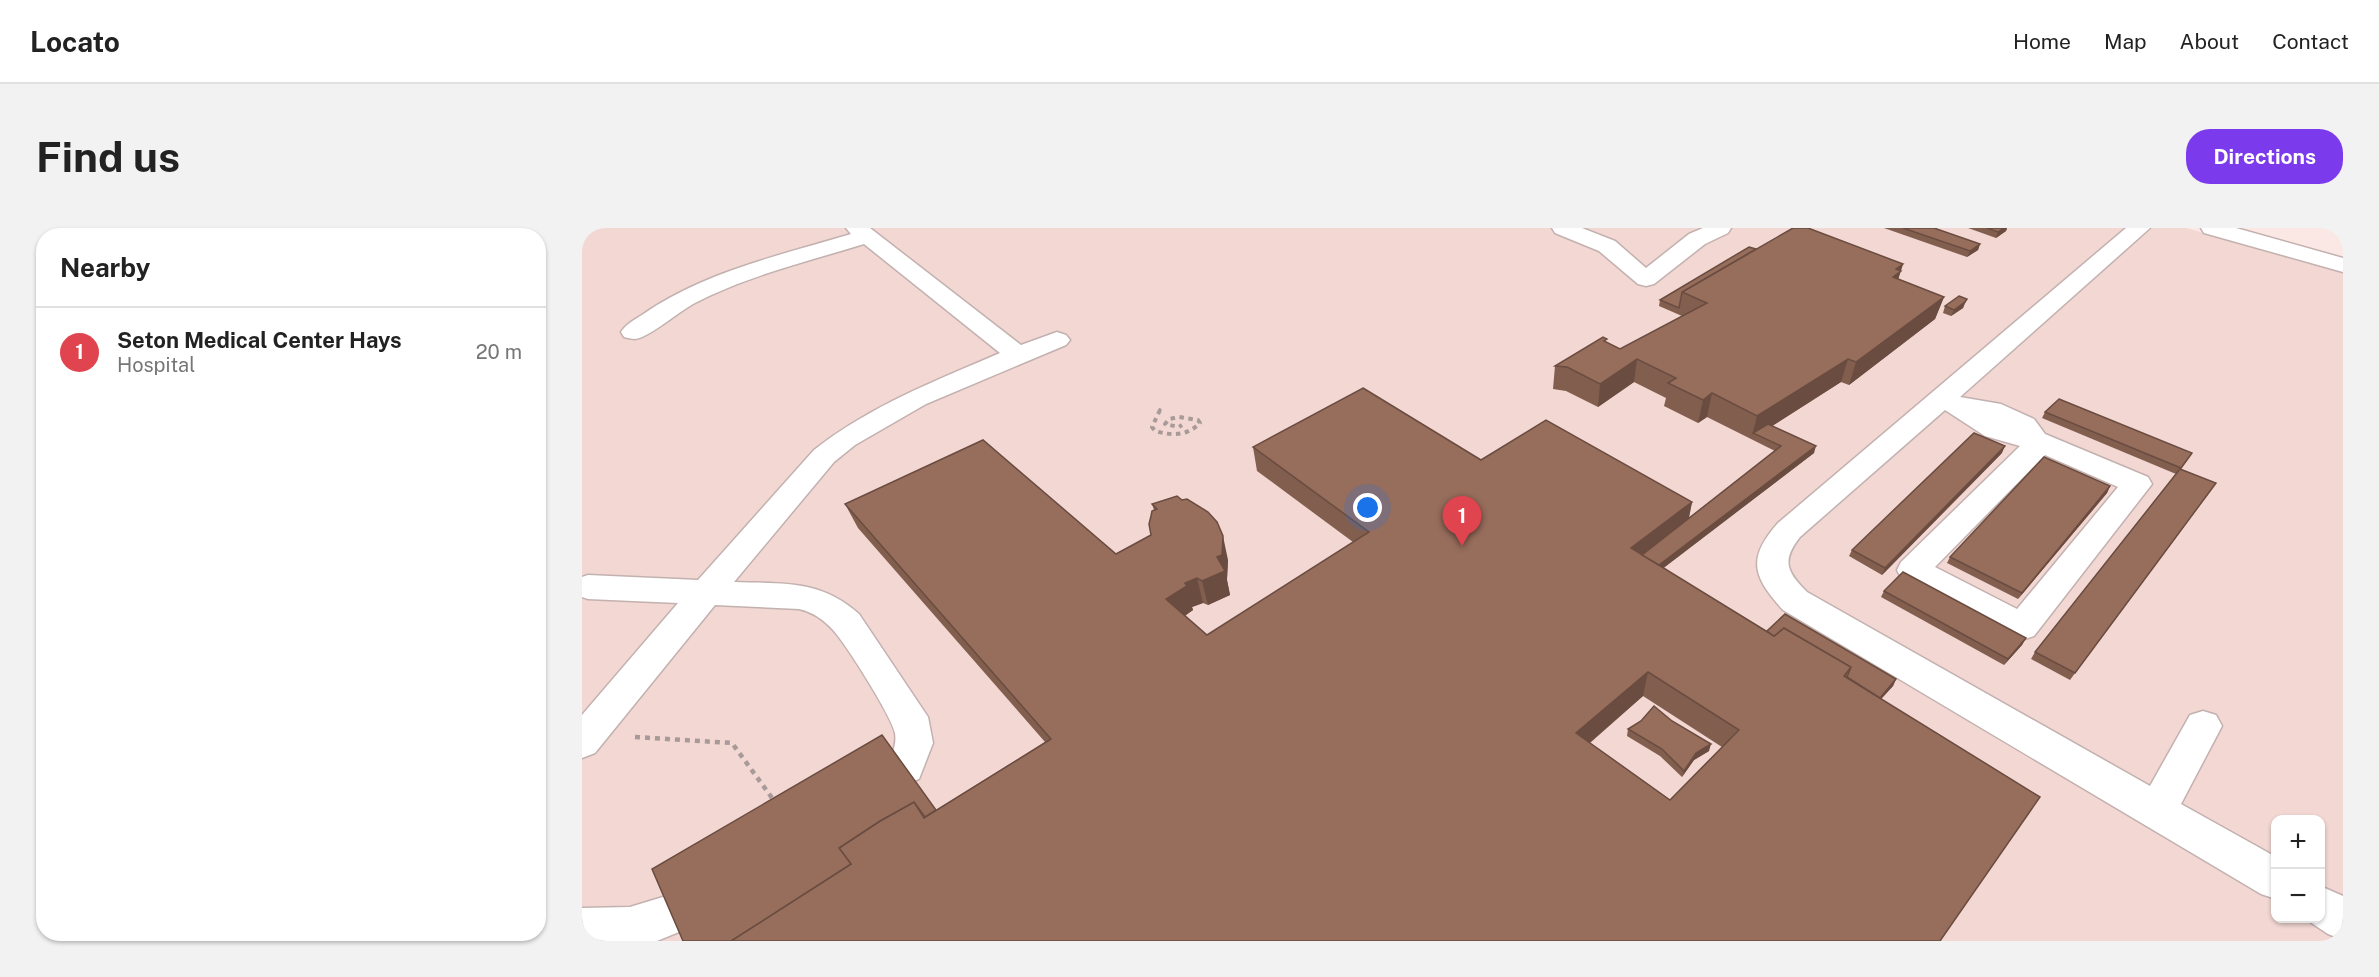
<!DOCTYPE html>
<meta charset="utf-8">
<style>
:root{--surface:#fff;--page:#f2f2f2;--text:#222;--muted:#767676;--line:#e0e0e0;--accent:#7c3aed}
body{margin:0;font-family:"Public Sans",sans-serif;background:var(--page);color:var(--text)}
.controls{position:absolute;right:18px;bottom:18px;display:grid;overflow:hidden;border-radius:12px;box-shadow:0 2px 4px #0004}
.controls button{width:54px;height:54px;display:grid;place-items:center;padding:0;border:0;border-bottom:2px solid var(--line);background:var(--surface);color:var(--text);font:30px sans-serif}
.you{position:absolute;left:786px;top:280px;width:21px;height:21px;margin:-15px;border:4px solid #fff;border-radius:50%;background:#1a73e8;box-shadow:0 0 0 9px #1a73e833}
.badge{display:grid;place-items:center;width:39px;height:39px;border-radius:50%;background:var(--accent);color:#fff;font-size:20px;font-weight:700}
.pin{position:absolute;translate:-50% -50px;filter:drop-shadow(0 2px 3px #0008)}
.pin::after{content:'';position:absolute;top:32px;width:21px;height:18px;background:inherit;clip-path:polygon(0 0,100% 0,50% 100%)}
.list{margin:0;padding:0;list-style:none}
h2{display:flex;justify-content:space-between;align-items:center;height:78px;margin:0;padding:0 24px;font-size:26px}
h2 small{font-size:20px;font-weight:400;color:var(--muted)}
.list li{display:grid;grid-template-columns:39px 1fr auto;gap:18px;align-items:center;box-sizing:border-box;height:90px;padding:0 24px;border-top:2px solid var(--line)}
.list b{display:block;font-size:22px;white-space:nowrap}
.list p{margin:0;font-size:20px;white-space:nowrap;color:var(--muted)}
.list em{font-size:20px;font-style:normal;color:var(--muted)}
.map{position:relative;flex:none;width:1761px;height:713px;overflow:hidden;border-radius:24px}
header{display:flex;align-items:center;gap:36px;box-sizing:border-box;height:84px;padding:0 30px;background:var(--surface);border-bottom:2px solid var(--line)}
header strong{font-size:28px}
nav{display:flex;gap:33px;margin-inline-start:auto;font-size:21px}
.intro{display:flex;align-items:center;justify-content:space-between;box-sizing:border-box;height:144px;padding:0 36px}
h1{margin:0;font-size:42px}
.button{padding:15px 27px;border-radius:24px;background:var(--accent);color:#fff;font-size:21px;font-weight:700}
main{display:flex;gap:36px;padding:0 36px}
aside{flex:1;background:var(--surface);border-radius:24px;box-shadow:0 2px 4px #0004}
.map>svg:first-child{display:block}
.built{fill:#f2d7d3;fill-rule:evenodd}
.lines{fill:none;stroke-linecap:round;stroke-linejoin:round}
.minor-casing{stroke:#c3b1af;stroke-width:3}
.path-far2{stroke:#a89a98;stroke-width:3;stroke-dasharray:3 3;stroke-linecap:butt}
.path-far1{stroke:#a89a98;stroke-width:4;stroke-dasharray:4.5 4.5;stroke-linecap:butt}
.path{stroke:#a89a98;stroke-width:4.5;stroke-dasharray:5 5;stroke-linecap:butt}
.minor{fill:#fff;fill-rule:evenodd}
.wall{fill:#825e4f;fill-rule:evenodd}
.shaded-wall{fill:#6a4c40}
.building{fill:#976d5c;stroke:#6a4c40;stroke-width:1.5;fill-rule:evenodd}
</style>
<header>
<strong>Locato</strong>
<nav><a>Home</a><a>Map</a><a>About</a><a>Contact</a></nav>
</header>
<div class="intro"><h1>Find us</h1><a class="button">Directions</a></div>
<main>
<aside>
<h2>Nearby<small></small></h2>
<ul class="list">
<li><span class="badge" style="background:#e0444e">1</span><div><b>Seton Medical Center Hays</b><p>Hospital</p></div><em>20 m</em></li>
</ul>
</aside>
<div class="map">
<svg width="1761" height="713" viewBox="0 0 1761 713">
<rect width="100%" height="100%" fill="#fbe8e5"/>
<path class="built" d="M 0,0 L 1604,0 L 1761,45 L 1761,713 L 0,713 ZM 1694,592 L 1738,592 L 1738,690 L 1694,690 Z"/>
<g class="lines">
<defs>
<g id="minor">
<path d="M 264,0 L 288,0 L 439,117 L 475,104 L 484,107 L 488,112 L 484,117 L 344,176 L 273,217 L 252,234 L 152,354 C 201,356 238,351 277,386 L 346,489 L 351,515 L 337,551 L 323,556 L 309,551 L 304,540 C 309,529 315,518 313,505 C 310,489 264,416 251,402 C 242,392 231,384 217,381 L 133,377 L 13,525 L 0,530 L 0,487 L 96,375 L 6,371 L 0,369 L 0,349 L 6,347 L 116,352 L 232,222 C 288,178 353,153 418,125 L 282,16 C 224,34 164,48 111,76 C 94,86 77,101 60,109 C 54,112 49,111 42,109 L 39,104 C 44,96 52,92 60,87 C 121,44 199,27 269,6 Z"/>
<path d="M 970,0 L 1000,0 L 1033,13 L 1064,40 L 1107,6 L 1121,0 L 1149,0 L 1146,5 L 1123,16 L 1072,56 L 1064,58 L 1056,56 L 1017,23 L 973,5 Z"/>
<path d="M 1544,0 L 1568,0 L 1378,169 L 1419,176 L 1452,191 L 1463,206 L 1566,249 L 1570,256 L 1452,408 L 1440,412 L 1428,408 L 1319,350 L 1315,342 L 1319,334 L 1438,218 L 1403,208 L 1363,182 L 1218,309 C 1199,333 1205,344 1225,364 L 1568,558 L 1608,487 L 1621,483 L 1634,487 L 1640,498 L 1599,576 L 1694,629 L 1694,671 L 1679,666 L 1201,382 C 1170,348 1165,330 1196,295 ZM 1463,227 L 1536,259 L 1435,381 L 1353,339 Z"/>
<path d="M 1619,0 L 1654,0 L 1761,30 L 1761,44 L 1622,5 Z"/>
<path d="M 1738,658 L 1761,668 L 1761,712 L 1746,706 L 1722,690 L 1738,690 Z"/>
<path d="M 94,665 L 109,671 L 116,685 L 109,699 L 75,713 L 0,713 L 0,680 L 48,679 Z"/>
</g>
</defs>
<use href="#minor" class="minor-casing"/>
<path class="path-far2" d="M 577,183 L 579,180"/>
<path class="path-far1" d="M 578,182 L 570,199 L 573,203 C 590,208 605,208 618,195 L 616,192 L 597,189 L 587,191 L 583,196 L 597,199 L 600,197"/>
<path class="path" d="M 53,509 L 150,515 L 193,574"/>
<use href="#minor" class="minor"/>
</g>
<g class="wall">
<path d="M 1302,0 L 1352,0 L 1398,16 L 1396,22 L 1385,29 Z"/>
<path d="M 1386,0 L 1425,0 L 1424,3 L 1414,10 Z"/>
<path d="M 1174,21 L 1321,36 L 1316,51 L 1362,69 L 1353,91 L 1267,157 L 1259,154 L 1190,198 L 1232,225 L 1081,340 L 1185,403 L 1314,451 L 1311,458 L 1299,471 L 1458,569 L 354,582 L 463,514 L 276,300 L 263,276 L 534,326 L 569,307 L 572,282 L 570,276 L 646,332 L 645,351 L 645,352 L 648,367 L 626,377 L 621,375 L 610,379 L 611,382 L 603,388 L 625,407 L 771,314 L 675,243 L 671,219 L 899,232 L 1110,274 L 1107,290 L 1193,223 L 1125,189 L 1116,195 L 1082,178 L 1084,170 L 1052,154 L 1016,179 L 984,163 L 971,161 L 973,138 L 1024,114 L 1038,121 L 1100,88 L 1077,78 L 1078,72 ZM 1061,468 L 1140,519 L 1088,572 L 1008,515 Z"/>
<path d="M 1385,71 L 1381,80 L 1369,88 L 1361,85 L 1363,78 Z"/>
<path d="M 1463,184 L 1610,225 L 1599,241 L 1630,261 L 1488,452 L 1449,431 L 1453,424 L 1594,246 L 1460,190 Z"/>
<path d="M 1420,225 L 1300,347 L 1267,328 L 1270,322 Z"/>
<path d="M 1528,258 L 1525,265 L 1436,371 L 1365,335 L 1368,329 Z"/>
<path d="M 1302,363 L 1444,410 L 1440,417 L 1422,437 L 1299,369 Z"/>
<path d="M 1046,501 L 1127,523 L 1112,532 L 1100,549 L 1078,528 L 1045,508 Z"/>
</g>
<g class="shaded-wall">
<path d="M 1422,0 L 1425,0 L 1424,3 L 1414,10 L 1416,4 Z"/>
<path d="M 1398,16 L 1396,22 L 1385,29 L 1388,23 Z"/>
<path d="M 1321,36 L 1312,65 L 1303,71 L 1314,41 Z"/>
<path d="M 1362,69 L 1353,91 L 1267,157 L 1274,134 Z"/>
<path d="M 1383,74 L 1381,80 L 1369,88 L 1372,82 Z"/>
<path d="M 1055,131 L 1052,154 L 1016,179 L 1018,156 Z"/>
<path d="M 1266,131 L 1259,154 L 1176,207 L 1171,205 L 1169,212 L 1175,188 Z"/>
<path d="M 1130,165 L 1125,189 L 1116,195 L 1121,172 Z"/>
<path d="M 1234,218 L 1232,225 L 1062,355 L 1063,348 Z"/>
<path d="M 1423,218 L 1420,225 L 1300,347 L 1303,340 Z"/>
<path d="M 1528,258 L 1525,265 L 1436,371 L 1440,365 Z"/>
<path d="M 1110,274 L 1105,298 L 1046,338 L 1049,320 Z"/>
<path d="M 641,308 L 646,332 L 645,351 L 645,352 L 648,367 L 626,377 L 620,353 L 635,329 Z"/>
<path d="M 615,350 L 621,375 L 610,379 L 611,382 L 591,395 L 584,371 L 603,355 Z"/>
<path d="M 1444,410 L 1440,417 L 1422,437 L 1426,431 Z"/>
<path d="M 1066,444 L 1061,468 L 991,529 L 994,505 Z"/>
<path d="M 1314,451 L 1311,458 L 1289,482 L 1292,476 Z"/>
<path d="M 1129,516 L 1127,523 L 1112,532 L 1100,549 L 1102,543 L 1114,525 Z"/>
</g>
<g class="building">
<path d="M 1211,0 L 1226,0 L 1321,36 L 1314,41 L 1319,43 L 1311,49 L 1362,69 L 1274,134 L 1266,131 L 1175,188 L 1130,165 L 1121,172 L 1086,155 L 1094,150 L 1055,131 L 1018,156 L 985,139 L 973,138 L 1021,109 L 1025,111 L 1022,113 L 1038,121 L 1125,75 L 1100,64 Z"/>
<path d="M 1321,0 L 1352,0 L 1398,16 L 1388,23 Z"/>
<path d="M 1405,0 L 1422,0 L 1416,4 Z"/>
<path d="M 1167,19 L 1174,21 L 1100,64 L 1097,80 L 1078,72 Z"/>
<path d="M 1377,68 L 1385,71 L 1383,74 L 1372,82 L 1363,78 Z"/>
<path d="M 781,160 L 899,232 L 964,192 L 1110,274 L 1049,320 L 1192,408 L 1202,400 L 1269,439 L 1262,448 L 1458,569 L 1358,713 L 149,713 L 269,636 L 257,620 L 298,593 L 332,574 L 342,590 L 469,511 L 263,276 L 401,212 L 534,326 L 569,307 L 567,296 L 569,288 L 570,283 L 575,281 L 570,276 L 595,268 L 600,272 L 605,271 L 626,284 L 635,294 L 641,308 L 640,327 L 635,329 L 643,343 L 620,353 L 615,350 L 603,355 L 605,358 L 584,371 L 625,407 L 787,304 L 671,219 ZM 1066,444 L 1157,502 L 1088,572 L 994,505 Z"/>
<path d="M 1477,171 L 1610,225 L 1599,240 L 1463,184 Z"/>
<path d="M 1186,196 L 1234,218 L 1077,337 L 1060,327 L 1199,218 L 1171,205 Z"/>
<path d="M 1392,205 L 1423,218 L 1303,340 L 1270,322 Z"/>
<path d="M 1462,229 L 1528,258 L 1440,365 L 1368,329 Z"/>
<path d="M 1598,241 L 1634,255 L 1493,445 L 1453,424 Z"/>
<path d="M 1321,344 L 1444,410 L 1426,431 L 1302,363 Z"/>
<path d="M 1203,386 L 1314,451 L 1298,470 L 1265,449 L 1269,439 L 1202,400 L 1192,408 L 1185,403 Z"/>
<path d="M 1072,478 L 1090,493 L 1129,516 L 1114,525 L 1102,543 L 1080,521 L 1046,501 L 1059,493 Z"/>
<path d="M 300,507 L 354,582 L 343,589 L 332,574 L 298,593 L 257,620 L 269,636 L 149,713 L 101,713 L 70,641 Z"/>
</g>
</svg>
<div class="controls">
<button>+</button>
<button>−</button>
</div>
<div class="you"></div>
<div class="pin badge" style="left:880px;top:318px;background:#e0444e">1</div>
</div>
</main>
